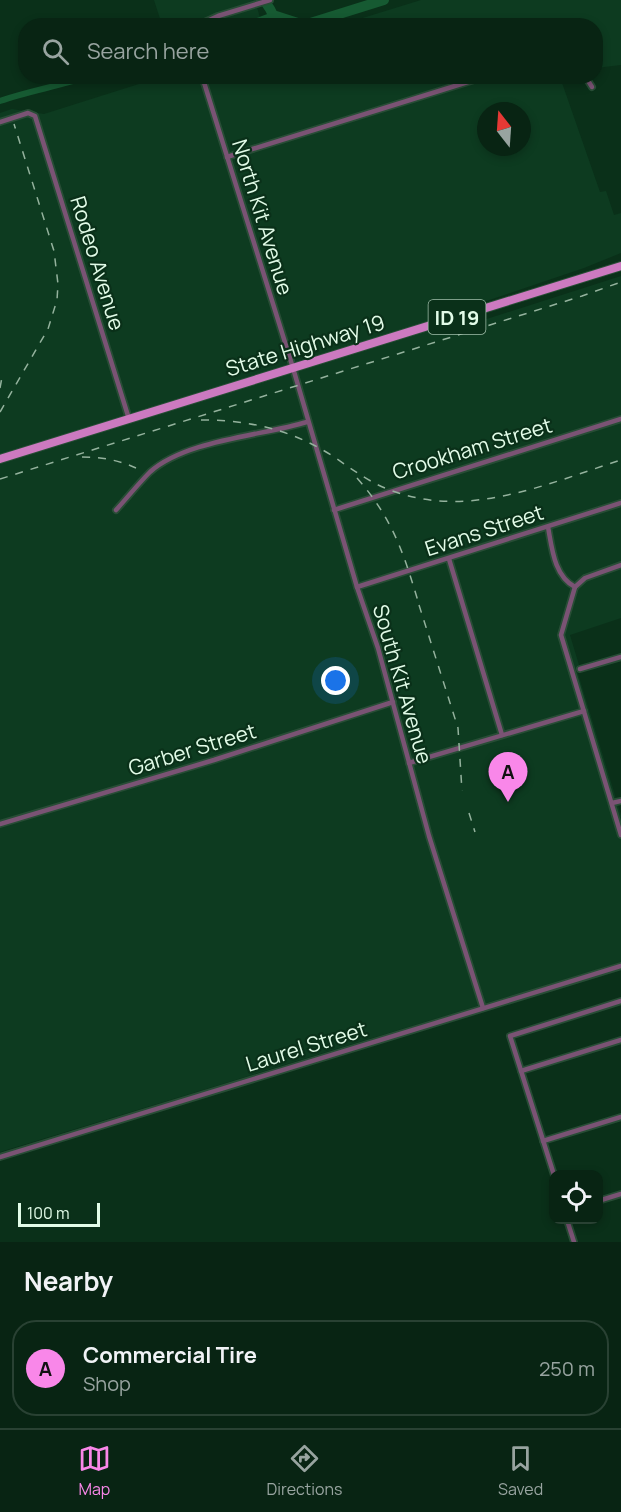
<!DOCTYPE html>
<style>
:root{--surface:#082413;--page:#112c1c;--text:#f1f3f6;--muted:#98a4a0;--line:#294133;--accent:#f987e9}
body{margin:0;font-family:Manrope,sans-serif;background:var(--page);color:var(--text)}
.controls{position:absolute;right:18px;bottom:18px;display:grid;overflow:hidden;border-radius:12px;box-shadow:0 3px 9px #0003}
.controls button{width:54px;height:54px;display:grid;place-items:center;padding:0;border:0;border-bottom:2px solid var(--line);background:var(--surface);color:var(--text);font:30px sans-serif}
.compass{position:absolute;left:477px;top:102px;width:54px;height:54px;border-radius:50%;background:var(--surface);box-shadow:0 3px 9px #0003;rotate:343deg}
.scale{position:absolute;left:18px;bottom:15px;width:82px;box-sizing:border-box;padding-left:6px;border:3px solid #e2fce8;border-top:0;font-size:16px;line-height:21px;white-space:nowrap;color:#e2fce8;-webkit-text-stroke:4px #0a3019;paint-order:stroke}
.you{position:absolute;left:336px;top:681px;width:21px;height:21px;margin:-15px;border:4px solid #fff;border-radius:50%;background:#1a73e8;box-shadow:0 0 0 9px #1a73e833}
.badge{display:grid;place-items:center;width:39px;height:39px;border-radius:50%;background:var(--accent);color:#111;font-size:20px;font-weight:700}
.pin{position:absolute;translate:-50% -50px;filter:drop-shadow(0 2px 3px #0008)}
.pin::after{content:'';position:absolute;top:32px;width:21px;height:18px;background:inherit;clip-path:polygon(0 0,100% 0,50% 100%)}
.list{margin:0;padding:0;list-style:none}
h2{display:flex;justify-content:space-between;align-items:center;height:78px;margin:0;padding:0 24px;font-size:26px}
h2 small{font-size:20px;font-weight:400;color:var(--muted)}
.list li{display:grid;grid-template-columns:39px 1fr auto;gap:18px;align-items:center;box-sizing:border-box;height:96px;margin:0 12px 12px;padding:0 12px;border:2px solid var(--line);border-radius:24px}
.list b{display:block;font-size:22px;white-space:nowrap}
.list p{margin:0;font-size:20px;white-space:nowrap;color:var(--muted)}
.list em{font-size:20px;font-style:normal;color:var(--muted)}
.icon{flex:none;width:33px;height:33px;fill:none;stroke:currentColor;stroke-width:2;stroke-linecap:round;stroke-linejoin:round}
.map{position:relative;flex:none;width:621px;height:1242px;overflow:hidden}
.search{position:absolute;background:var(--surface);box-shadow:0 3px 9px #0003;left:18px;right:18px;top:18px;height:66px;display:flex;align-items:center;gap:15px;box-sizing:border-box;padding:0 21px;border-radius:24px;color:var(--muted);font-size:22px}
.sheet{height:186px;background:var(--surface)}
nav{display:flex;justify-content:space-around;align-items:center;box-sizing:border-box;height:84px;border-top:2px solid var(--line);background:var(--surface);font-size:16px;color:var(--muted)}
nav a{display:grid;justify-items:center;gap:3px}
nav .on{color:var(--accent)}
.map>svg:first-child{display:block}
.built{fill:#0d3b20;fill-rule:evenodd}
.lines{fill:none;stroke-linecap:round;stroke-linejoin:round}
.canal{stroke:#165a32;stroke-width:6}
.river{stroke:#165a32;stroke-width:10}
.minor-casing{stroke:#284d36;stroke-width:8}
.primary-casing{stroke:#284d36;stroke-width:10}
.minor{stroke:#7a5374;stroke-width:4.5}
.primary{stroke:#cc7ac0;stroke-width:8}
.rail{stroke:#94b29d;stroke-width:1.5;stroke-dasharray:8 8;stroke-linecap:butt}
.labels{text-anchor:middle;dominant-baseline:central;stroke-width:4.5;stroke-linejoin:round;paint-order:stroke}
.shield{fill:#0a3019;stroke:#a1bfaa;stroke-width:1.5}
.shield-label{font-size:20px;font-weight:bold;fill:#e2fce8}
.street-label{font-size:21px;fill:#e2fce8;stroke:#0a3019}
</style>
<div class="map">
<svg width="621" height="1242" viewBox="0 0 621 1242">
<rect width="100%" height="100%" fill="#0a3019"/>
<g class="built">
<path d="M 154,0 L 255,0 L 262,25 L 162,25 Z"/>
<path d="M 421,0 L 621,0 L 621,65 L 596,68 L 596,26 L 340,25 Z"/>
<path d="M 161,77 L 560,77 L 600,192 L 606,191 L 614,215 L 621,213 L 621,253 L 584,268 L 469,307 L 474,323 L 621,276 L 621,618 L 570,635 L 579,665 L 576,667 L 621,815 L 621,962 L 0,1152 L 0,113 L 12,109 L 44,114 ZM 486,111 L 522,111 L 522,147 L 486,147 Z"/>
</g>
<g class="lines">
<g class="canal">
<path d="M 244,26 L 273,15"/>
<path d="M 0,101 C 29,91 60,86 89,76"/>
</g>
<path class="river" d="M 264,0 L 270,9 L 273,15 L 304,25 L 384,0"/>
<defs>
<g id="minor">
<path d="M 196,26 L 218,16 L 270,0"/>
<path d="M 202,76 L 293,368 L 357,587 L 378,648 L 429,836 L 483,1008"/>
<path d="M 585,76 L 592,87"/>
<path d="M 0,122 L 28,113 L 35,116 L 129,419"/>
<path d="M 227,157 L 487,76"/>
<path d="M 116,510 C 127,498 138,484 150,472 C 186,440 261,436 307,422"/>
<path d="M 334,510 L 621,419"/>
<path d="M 548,527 C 552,548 554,576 575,587"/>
<path d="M 449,559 L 502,735"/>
<path d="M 357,587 L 621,503"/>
<path d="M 575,587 L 561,635 L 621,835"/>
<path d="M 575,587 L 585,578 L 621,565"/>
<path d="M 580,669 L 621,657"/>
<path d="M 409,763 L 584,711"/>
<path d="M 612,803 L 621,801"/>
<path d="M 0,824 L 214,760 L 393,702"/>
<path d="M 521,1071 L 621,1040"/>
<path d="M 543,1141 L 621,1117"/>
<path d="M 0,1157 L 621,966"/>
<path d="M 554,1175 L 510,1036 L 621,1001"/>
<path d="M 598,1201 L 621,1194"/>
<path d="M 567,1220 L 574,1242"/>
</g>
<path id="primary" d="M 0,459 L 621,266"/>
</defs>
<use href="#minor" class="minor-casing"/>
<use href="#primary" class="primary-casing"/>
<use href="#minor" class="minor"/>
<use href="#primary" class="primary"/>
<g class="rail">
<path d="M 0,388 L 2,377"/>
<path d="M 0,412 L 48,329 L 57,300 L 58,284 L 54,251 L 14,124"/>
<path d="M 201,420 C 248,420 290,429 331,455 C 351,468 368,482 390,490 C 468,520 546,484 621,460"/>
<path d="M 82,457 C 102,457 118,460 136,468"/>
<path d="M 357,478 C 392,518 403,551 418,601"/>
<path d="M 0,479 L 582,296 L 621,282"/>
<path d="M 419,605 L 458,728 L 462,791"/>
<path d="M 469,813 L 475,832"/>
</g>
</g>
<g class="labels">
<rect class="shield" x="428.5" y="300" width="57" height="34" rx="4.5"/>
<g class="shield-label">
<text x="457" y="317">ID 19</text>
</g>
<g class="street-label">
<text transform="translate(263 217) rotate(73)">North Kit Avenue</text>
<text transform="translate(98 263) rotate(73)">Rodeo Avenue</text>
<text transform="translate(305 345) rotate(-17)">State Highway 19</text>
<text transform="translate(472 448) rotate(-17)">Crookham Street</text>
<text transform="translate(484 530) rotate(-18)">Evans Street</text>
<text transform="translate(403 684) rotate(74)">South Kit Avenue</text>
<text transform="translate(192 749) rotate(-17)">Garber Street</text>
<text transform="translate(306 1046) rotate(-17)">Laurel Street</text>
</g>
</g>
</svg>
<div class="controls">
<button><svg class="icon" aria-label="locate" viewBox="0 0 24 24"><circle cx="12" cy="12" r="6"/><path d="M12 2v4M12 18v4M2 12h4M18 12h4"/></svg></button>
</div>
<svg class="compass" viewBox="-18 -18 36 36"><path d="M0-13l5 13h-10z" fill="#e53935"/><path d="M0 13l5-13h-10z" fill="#98a4a0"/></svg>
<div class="scale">100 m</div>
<div class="you"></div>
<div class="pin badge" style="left:508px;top:802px">A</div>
<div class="search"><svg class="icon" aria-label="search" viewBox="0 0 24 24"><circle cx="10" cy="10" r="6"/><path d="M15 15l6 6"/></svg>Search here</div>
</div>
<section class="sheet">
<h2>Nearby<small></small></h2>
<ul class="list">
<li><span class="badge">A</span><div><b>Commercial Tire</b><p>Shop</p></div><em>250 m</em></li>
</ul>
</section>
<nav>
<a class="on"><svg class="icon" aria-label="map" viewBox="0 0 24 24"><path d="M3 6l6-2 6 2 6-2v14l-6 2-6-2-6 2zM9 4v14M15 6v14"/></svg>Map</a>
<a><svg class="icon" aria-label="directions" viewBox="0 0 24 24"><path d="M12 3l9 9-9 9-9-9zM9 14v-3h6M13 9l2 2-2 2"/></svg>Directions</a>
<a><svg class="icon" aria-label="saved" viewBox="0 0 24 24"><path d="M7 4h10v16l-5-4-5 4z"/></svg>Saved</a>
</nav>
